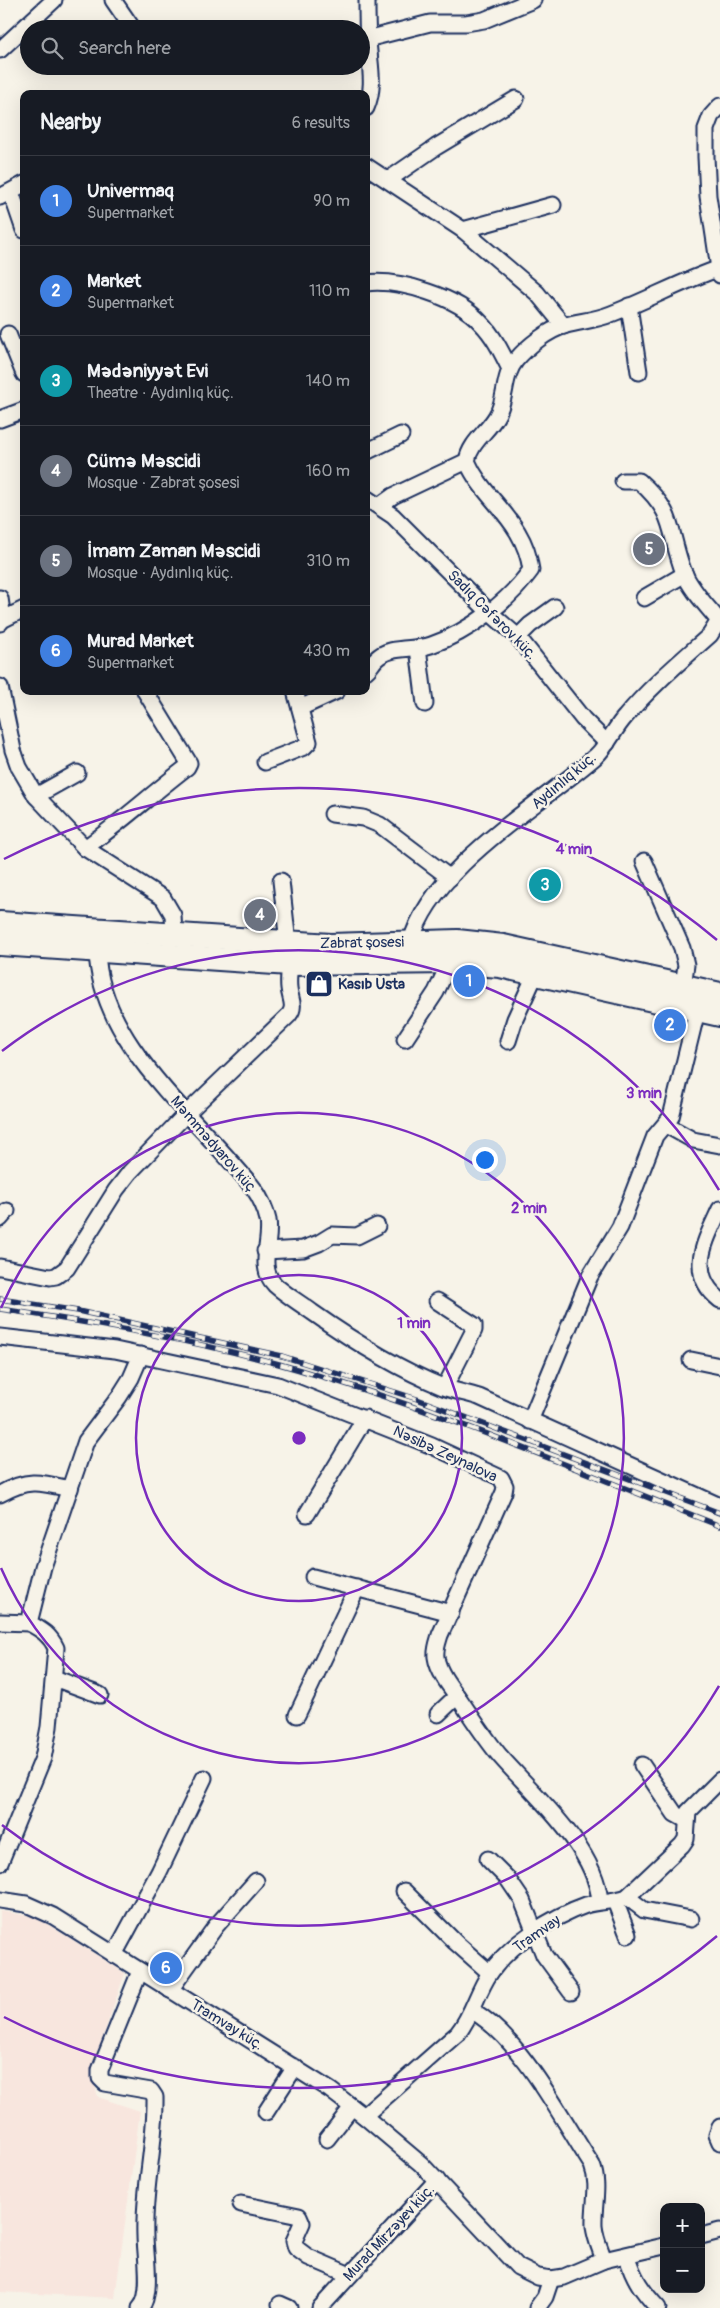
<!DOCTYPE html>
<meta charset="utf-8">
<style>
:root{--surface:#171b24;--page:#242831;--text:#f1f3f6;--muted:#9ea1a6;--line:#363941;--accent:#7c3aed}
body{margin:0;font-family:Pangolin,sans-serif;background:var(--page);color:var(--text)}
.controls{position:absolute;right:15px;bottom:15px;display:grid;overflow:hidden;border-radius:10px;box-shadow:0 5px 20px #0002}
.controls button{width:45px;height:45px;display:grid;place-items:center;padding:0;border:0;border-bottom:1px solid var(--line);background:var(--surface);color:var(--text);font:25px sans-serif}
.you{position:absolute;left:484px;top:1159px;width:18px;height:18px;margin:-12px;border:4px solid #fff;border-radius:50%;background:#1a73e8;box-shadow:0 0 0 8px #1a73e833}
.badge{display:grid;place-items:center;width:32px;height:32px;border-radius:50%;background:var(--accent);color:#fff;font-size:16px;font-weight:700}
.pin{position:absolute;translate:-50% -50%;border:2px solid #fff;box-shadow:0 1px 5px #0006}
.list{margin:0;padding:0;list-style:none}
h2{display:flex;justify-content:space-between;align-items:center;height:65px;margin:0;padding:0 20px;font-size:21px}
h2 small{font-size:16px;font-weight:400;color:var(--muted)}
.list li{display:grid;grid-template-columns:32px 1fr auto;gap:15px;align-items:center;box-sizing:border-box;height:90px;padding:0 20px;border-top:1px solid var(--line)}
.list b{display:block;font-size:19px;white-space:nowrap}
.list p{margin:0;font-size:16px;white-space:nowrap;color:var(--muted)}
.list em{font-size:16px;font-style:normal;color:var(--muted)}
.icon{flex:none;width:28px;height:28px;fill:none;stroke:currentColor;stroke-width:2;stroke-linecap:round;stroke-linejoin:round}
.map{position:relative;flex:none;width:720px;height:2308px;overflow:hidden}
.search{position:absolute;background:var(--surface);box-shadow:0 5px 20px #0002;left:20px;top:20px;width:350px;height:55px;display:flex;align-items:center;gap:12px;box-sizing:border-box;padding:0 18px;border-radius:28px;color:var(--muted);font-size:19px}
.panel{position:absolute;background:var(--surface);box-shadow:0 5px 20px #0002;left:20px;top:90px;width:350px;height:605px;border-radius:10px}
.map>svg:first-child{display:block}
.built{fill:#f8e6de}
.lines{fill:none;stroke-linecap:round;stroke-linejoin:round}
.minor-casing{stroke:#1b2f5e;stroke-width:19}
.primary-casing{stroke:#1b2f5e;stroke-width:26}
.minor{stroke:#f7f3e8;stroke-width:15}
.primary{stroke:#f7f3e8;stroke-width:22}
.rail-casing{stroke:#1b2f5e;stroke-width:5.5}
.rail{stroke:#f7f3e8;stroke-width:4;stroke-dasharray:11;stroke-linecap:butt}
.ring{fill:none;stroke:#7b2cbf;stroke-width:2.5}
.labels{text-anchor:middle;dominant-baseline:central;stroke-width:5;stroke-linejoin:round;paint-order:stroke}
.street-label{font-size:15px;fill:#1b2f5e;stroke:#f7f3e8}
.poi-label{font-size:15px;font-weight:bold;fill:#1b2f5e;stroke:#f7f3e8;text-anchor:start}
.centre{fill:#7b2cbf;stroke:#f7f3e8;stroke-width:2.5}
.ring-label{font-size:15px;text-anchor:middle;font-weight:bold;fill:#7b2cbf;stroke:#f7f3e8;stroke-width:5;stroke-linejoin:round;paint-order:stroke}
</style>
<div class="map">
<svg width="720" height="2308" viewBox="0 0 720 2308">
<rect width="100%" height="100%" fill="#f7f3e8"/>
<filter id="ink" filterUnits="userSpaceOnUse"><feTurbulence type="fractalNoise" baseFrequency=".02" numOctaves="2"/><feDisplacementMap in="SourceGraphic" scale="10" xChannelSelector="R" yChannelSelector="G"/><feConvolveMatrix kernelMatrix="1 2 1 2 8 2 1 2 1" color-interpolation-filters="sRGB"/></filter>
<g filter="url(#ink)">
<path class="built" d="M 0,1911 L 36,1917 L 125,1973 L 91,2071 L 98,2097 L 140,2111 L 115,2298 L 0,2292 Z"/>
<g class="lines">
<defs>
<g id="minor">
<path d="M 113,0 L 133,29"/>
<path d="M 367,39 L 430,23 L 466,23 L 484,20 L 533,0"/>
<path d="M 0,50 L 54,0"/>
<path d="M 720,106 L 711,116 L 706,129 L 706,157 L 708,196 L 720,275"/>
<path d="M 366,108 C 376,86 369,63 368,39 C 367,26 367,13 367,0"/>
<path d="M 366,166 L 463,230 L 537,293 L 564,326"/>
<path d="M 388,180 L 436,147 L 516,99"/>
<path d="M 11,192 L 24,230"/>
<path d="M 0,197 L 24,184"/>
<path d="M 463,230 L 553,205"/>
<path d="M 366,283 C 400,279 458,297 481,323 C 494,336 502,353 510,369"/>
<path d="M 629,306 L 639,372"/>
<path d="M 8,334 L 24,374"/>
<path d="M 0,419 L 24,410"/>
<path d="M 366,452 L 401,435"/>
<path d="M 623,481 L 639,481 C 677,514 668,532 684,573 C 692,591 707,606 719,621"/>
<path d="M 366,498 L 393,516 L 489,612 L 518,637 L 583,719 L 607,743"/>
<path d="M 379,506 L 393,496 L 467,461 C 470,443 487,432 496,417 C 507,400 502,377 516,360 C 528,346 548,330 566,325 C 581,321 596,320 611,314 C 648,300 682,281 720,268"/>
<path d="M 0,598 L 2,612 L 0,623"/>
<path d="M 644,598 L 685,574"/>
<path d="M 0,621 L 24,609"/>
<path d="M 518,637 L 530,625 L 555,607"/>
<path d="M 418,648 L 425,704"/>
<path d="M 366,671 C 370,668 372,663 376,659 C 390,645 413,651 431,645 C 469,632 508,602 531,570 C 524,519 484,501 467,461"/>
<path d="M 0,687 L 13,750 L 19,767 L 36,796 L 85,848 L 163,898 L 173,915 L 174,934"/>
<path d="M 300,708 L 337,691"/>
<path d="M 265,762 L 304,747 L 309,742 L 295,691"/>
<path d="M 36,796 L 77,773"/>
<path d="M 332,814 L 363,818 L 380,825 L 450,878"/>
<path d="M 85,848 C 121,822 153,793 187,767 L 189,763 L 145,691"/>
<path d="M 644,861 L 682,948 L 686,965 L 683,986"/>
<path d="M 281,881 L 288,943"/>
<path d="M 411,942 C 431,867 539,806 596,756 C 608,745 614,729 625,717 C 650,687 681,661 710,635 L 720,619"/>
<path d="M 97,951 C 100,1046 199,1118 254,1189 C 260,1197 266,1210 268,1220 C 272,1241 257,1267 275,1285 C 286,1295 300,1303 312,1312 C 353,1341 396,1368 443,1387 C 454,1391 467,1393 479,1397 L 720,1506"/>
<path d="M 405,1039 L 436,992 L 450,962"/>
<path d="M 508,1041 L 515,1019 L 536,973"/>
<path d="M 666,1125 L 693,1140 L 720,1145"/>
<path d="M 720,1209 C 705,1242 686,1273 720,1300"/>
<path d="M 0,1219 L 7,1211"/>
<path d="M 265,1251 L 303,1249 L 319,1243 L 332,1235 L 357,1236 L 377,1226"/>
<path d="M 0,1267 L 50,1277 L 56,1276 L 67,1268 L 116,1190 L 130,1172 L 187,1113 L 289,1015 C 296,1006 290,999 289,988 C 288,980 289,972 290,964"/>
<path d="M 437,1301 L 474,1325 L 474,1330 L 445,1387"/>
<path d="M 0,1337 L 115,1350 L 278,1385 L 432,1446 L 501,1478 L 505,1486 L 504,1492 L 440,1635 C 438,1642 435,1649 436,1657 C 438,1672 451,1688 460,1700 C 473,1719 485,1738 500,1756 C 535,1796 595,1847 600,1901"/>
<path d="M 691,1360 L 720,1366"/>
<path d="M 530,1421 L 590,1276 L 620,1227 L 655,1136 L 671,1117 L 697,1011"/>
<path d="M 0,1494 C 28,1478 40,1482 70,1489"/>
<path d="M 307,1514 L 365,1418"/>
<path d="M 313,1577 L 451,1613"/>
<path d="M 0,1622 L 29,1623"/>
<path d="M 54,1678 L 100,1695"/>
<path d="M 438,1714 L 457,1696"/>
<path d="M 297,1715 L 357,1588"/>
<path d="M 642,1765 L 675,1814 L 686,1820"/>
<path d="M 488,1859 L 507,1878 L 522,1900 L 544,1955 L 571,1992"/>
<path d="M 0,1863 L 43,1758 L 49,1727 L 56,1648 C 50,1635 42,1630 29,1623 L 43,1567 L 86,1441 L 119,1397 L 131,1378 L 141,1355"/>
<path d="M 404,1891 L 455,1942 L 490,1973"/>
<path d="M 627,1897 L 644,1910 L 691,1919"/>
<path d="M 0,1900 L 26,1904 L 53,1916 L 330,2090 L 364,2116 L 421,2164 L 518,2267 L 538,2277 L 551,2279 L 564,2277 L 604,2260 L 664,2246"/>
<path d="M 615,1901 L 628,1935"/>
<path d="M 114,1955 L 159,1872 L 204,1778"/>
<path d="M 140,1971 L 100,2070 L 100,2078 L 105,2083 L 151,2091 L 155,2097 C 156,2144 143,2189 145,2236 C 145,2253 153,2296 140,2308"/>
<path d="M 170,1990 L 216,1926 L 256,1881"/>
<path d="M 473,2011 C 523,2041 560,2116 592,2165 C 600,2185 593,2205 594,2226 C 595,2238 600,2248 604,2260"/>
<path d="M 266,2112 L 295,2067"/>
<path d="M 364,2116 L 458,2033 C 473,2014 477,1992 490,1973 C 511,1943 552,1917 586,1905 C 599,1901 613,1902 627,1897 L 682,1845 L 686,1839 L 688,1812 L 720,1780"/>
<path d="M 720,2127 L 717,2135 L 720,2142"/>
<path d="M 327,2139 L 352,2107"/>
<path d="M 241,2204 L 299,2216 L 302,2223 L 294,2241 L 296,2248 L 308,2257 L 350,2275"/>
<path d="M 701,2236 L 720,2231"/>
<path d="M 627,2256 C 633,2278 643,2292 658,2308"/>
<path d="M 280,2304 L 289,2308"/>
<path d="M 320,2308 L 437,2180"/>
<path d="M 537,2308 L 545,2297 L 551,2279"/>
</g>
<g id="primary">
<path d="M 0,923 L 331,945 L 457,941 L 503,946 L 720,994"/>
<path d="M 0,944 L 290,964 L 450,962 L 500,966 L 720,1015"/>
</g>
</defs>
<use href="#minor" class="minor-casing"/>
<use href="#primary" class="primary-casing"/>
<use href="#minor" class="minor"/>
<use href="#primary" class="primary"/>
<defs>
<g id="rail">
<path d="M 0,1299 L 78,1311 L 282,1356 L 417,1399 L 720,1513"/>
<path d="M 0,1309 C 93,1323 188,1339 279,1364 C 430,1406 574,1469 720,1526"/>
</g>
</defs>
<use href="#rail" class="rail-casing"/>
<use href="#rail" class="rail"/>
</g>
</g>
<g class="ring">
<circle cx="299" cy="1438" r="163"/>
<path d="M1 1308A325 325 0 1 1 1 1568"/>
<path d="M719 1686A488 488 0 0 1 2 1825M2 1051A488 488 0 0 1 719 1190"/>
<path d="M717 1936A650 650 0 0 1 4 2017M4 859A650 650 0 0 1 717 940"/>
</g>
<defs>
<symbol id="shop-square" viewBox="-11 -11 22 22"><rect x="-9" y="-9" width="18" height="18" rx="4" fill="#1b2f5e" stroke="#f7f3e8"/><path d="M-5-2.5h2.3a2.7 3.5 0 0 1 5.4 0H5L5.5 6h-11ZM-1.5-2.5h3a1.5 2.3 0 0 0-3 0Z" fill="#fff"/></symbol>
</defs>
<g fill-rule="evenodd">
<use href="#shop-square" x="303" y="968" width="32" height="32"/>
</g>
<g class="labels">
<g class="street-label">
<text transform="translate(492 615) rotate(45)">Sadıq Cəfərov küç.</text>
<text transform="translate(564 781) rotate(-40)">Aydınlıq küç.</text>
<text transform="translate(362 943) rotate(-1)">Zabrat şosesi</text>
<text transform="translate(213 1144) rotate(49)">Məmmədyarov küç</text>
<text transform="translate(445 1454) rotate(25)">Nəsibə Zeynalova</text>
<text transform="translate(537 1934) rotate(-35)">Tramvay</text>
<text transform="translate(227 2025) rotate(32)">Tramvay küç.</text>
<text transform="translate(389 2233) rotate(-47)">Murad Mirzəyev küç.</text>
</g>
<g class="poi-label">
<text x="338" y="984">Kasıb Usta</text>
</g>
</g>
<circle cx="299" cy="1438" r="8" class="centre"/>
<g class="ring-label">
<text x="574" y="854">4 min</text>
<text x="644" y="1098">3 min</text>
<text x="529" y="1213">2 min</text>
<text x="414" y="1328">1 min</text>
</g>
</svg>
<div class="controls">
<button>+</button>
<button>−</button>
</div>
<div class="you"></div>
<div class="pin badge" style="left:469px;top:981px;background:#3f7fe0">1</div>
<div class="pin badge" style="left:670px;top:1025px;background:#3f7fe0">2</div>
<div class="pin badge" style="left:545px;top:885px;background:#0f9aa8">3</div>
<div class="pin badge" style="left:260px;top:915px;background:#6b7280">4</div>
<div class="pin badge" style="left:649px;top:549px;background:#6b7280">5</div>
<div class="pin badge" style="left:166px;top:1968px;background:#3f7fe0">6</div>
<div class="search"><svg class="icon" aria-label="search" viewBox="0 0 24 24"><circle cx="10" cy="10" r="6"/><path d="M15 15l6 6"/></svg>Search here</div>
<section class="panel">
<h2>Nearby<small>6 results</small></h2>
<ul class="list">
<li><span class="badge" style="background:#3f7fe0">1</span><div><b>Univermaq</b><p>Supermarket</p></div><em>90 m</em></li>
<li><span class="badge" style="background:#3f7fe0">2</span><div><b>Market</b><p>Supermarket</p></div><em>110 m</em></li>
<li><span class="badge" style="background:#0f9aa8">3</span><div><b>Mədəniyyət Evi</b><p>Theatre · Aydınlıq küç.</p></div><em>140 m</em></li>
<li><span class="badge" style="background:#6b7280">4</span><div><b>Cümə Məscidi</b><p>Mosque · Zabrat şosesi</p></div><em>160 m</em></li>
<li><span class="badge" style="background:#6b7280">5</span><div><b>İmam Zaman Məscidi</b><p>Mosque · Aydınlıq küç.</p></div><em>310 m</em></li>
<li><span class="badge" style="background:#3f7fe0">6</span><div><b>Murad Market</b><p>Supermarket</p></div><em>430 m</em></li>
</ul>
</section>
</div>
